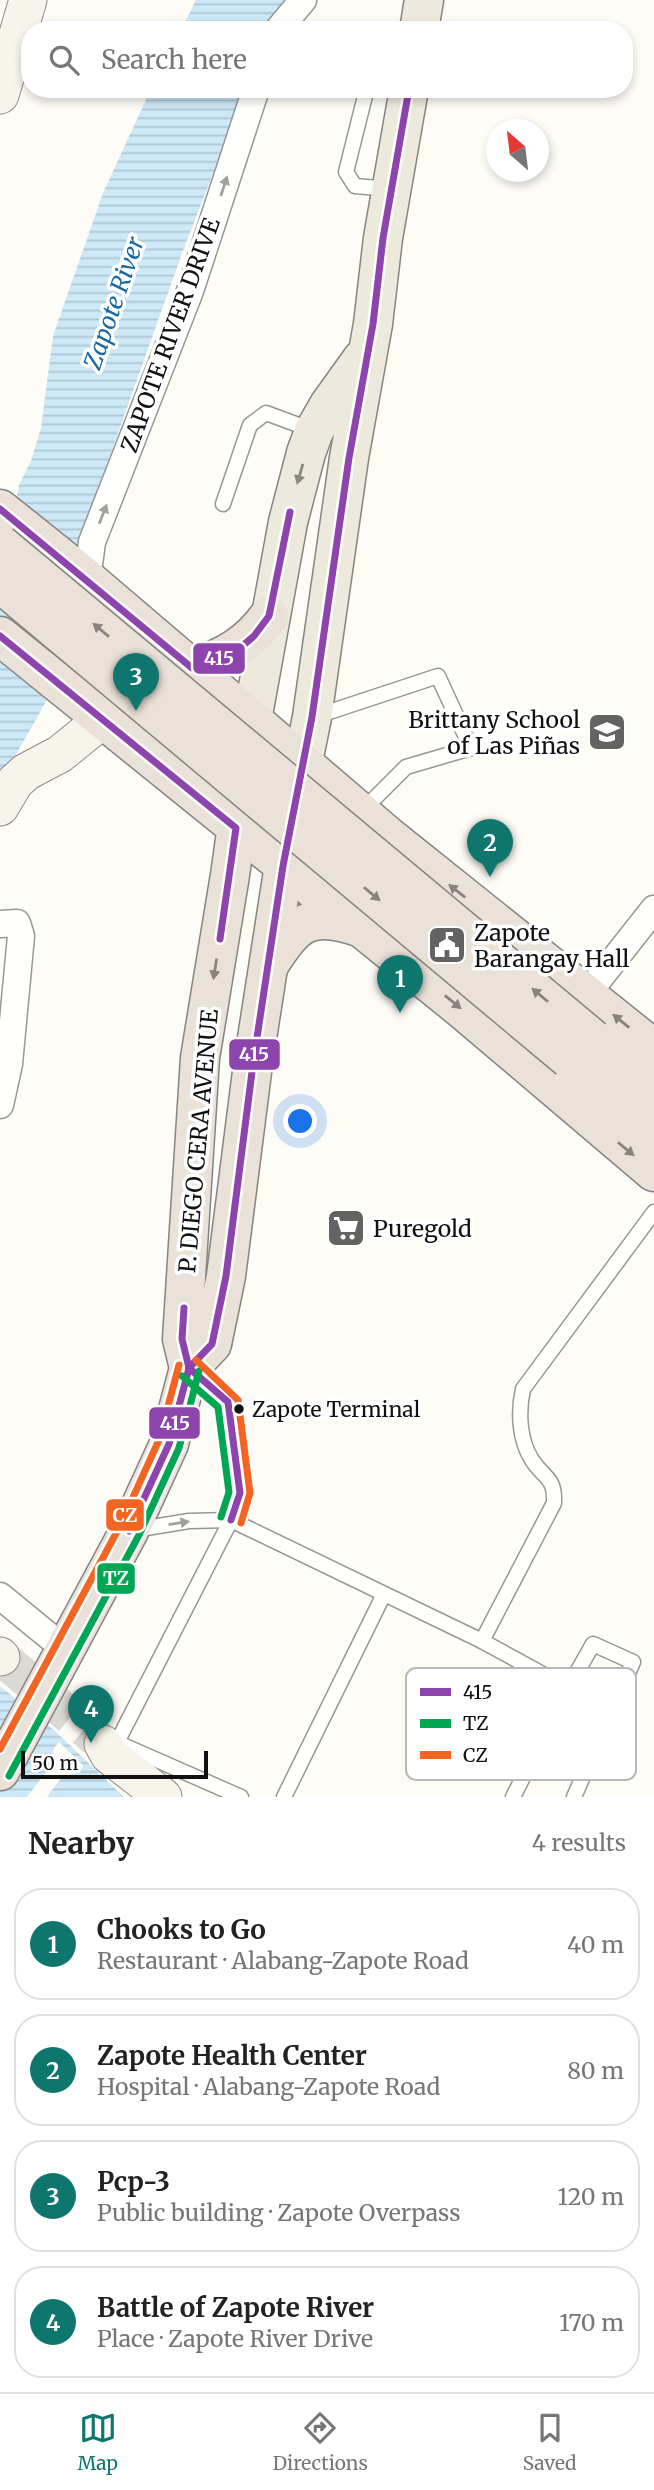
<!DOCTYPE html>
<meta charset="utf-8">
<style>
:root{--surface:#fff;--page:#f6f6f6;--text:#222;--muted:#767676;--line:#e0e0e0;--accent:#0f766e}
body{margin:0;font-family:Merriweather,serif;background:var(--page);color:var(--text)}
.compass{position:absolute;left:486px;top:119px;width:63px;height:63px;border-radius:50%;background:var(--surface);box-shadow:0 4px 10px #0003;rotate:332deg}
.scale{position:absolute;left:21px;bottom:18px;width:187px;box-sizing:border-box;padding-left:7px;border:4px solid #111;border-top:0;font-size:19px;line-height:24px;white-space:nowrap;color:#111;-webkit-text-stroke:5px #fff;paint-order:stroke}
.you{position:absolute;left:301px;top:1122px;width:24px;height:24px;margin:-18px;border:5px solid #fff;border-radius:50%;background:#1a73e8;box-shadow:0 0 0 10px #1a73e833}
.badge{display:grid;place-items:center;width:46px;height:46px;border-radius:50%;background:var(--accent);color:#fff;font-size:23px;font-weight:700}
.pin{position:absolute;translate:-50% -58px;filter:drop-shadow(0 2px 4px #0008)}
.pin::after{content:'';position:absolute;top:37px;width:24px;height:21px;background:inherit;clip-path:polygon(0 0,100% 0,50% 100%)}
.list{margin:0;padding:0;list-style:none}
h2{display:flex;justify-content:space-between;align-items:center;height:91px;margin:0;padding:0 28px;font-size:30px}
h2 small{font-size:23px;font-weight:400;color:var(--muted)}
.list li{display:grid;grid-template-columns:46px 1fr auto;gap:21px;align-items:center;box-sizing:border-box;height:112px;margin:0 14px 14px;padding:0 14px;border:2px solid var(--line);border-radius:28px}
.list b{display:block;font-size:26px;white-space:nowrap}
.list p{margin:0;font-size:23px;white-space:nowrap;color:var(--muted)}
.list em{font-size:23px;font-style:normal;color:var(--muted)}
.icon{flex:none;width:38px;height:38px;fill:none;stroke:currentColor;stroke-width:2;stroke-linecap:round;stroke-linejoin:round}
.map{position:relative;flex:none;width:654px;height:1797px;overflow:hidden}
.search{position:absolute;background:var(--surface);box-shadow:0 4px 10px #0003;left:21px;right:21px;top:21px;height:77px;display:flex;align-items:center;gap:18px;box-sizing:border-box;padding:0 24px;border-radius:28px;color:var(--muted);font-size:26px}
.sheet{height:595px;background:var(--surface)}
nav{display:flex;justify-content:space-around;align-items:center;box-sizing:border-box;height:98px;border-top:2px solid var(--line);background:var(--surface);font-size:19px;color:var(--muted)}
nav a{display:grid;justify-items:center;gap:4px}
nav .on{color:var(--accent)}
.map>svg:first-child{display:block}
.water{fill:url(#water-rules)}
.pier{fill:#fdfcf7}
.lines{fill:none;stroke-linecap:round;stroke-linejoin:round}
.secondary-tunnel{stroke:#dad9d4;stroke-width:37;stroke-dasharray:37 18;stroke-linecap:butt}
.lane-casing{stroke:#979795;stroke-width:17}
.street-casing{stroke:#979795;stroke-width:29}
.secondary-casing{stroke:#8e8d8b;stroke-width:39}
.primary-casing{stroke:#858482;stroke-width:41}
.highway-casing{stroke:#858482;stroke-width:41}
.lane{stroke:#fffffe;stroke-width:14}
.street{stroke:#fffffe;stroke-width:26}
.secondary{stroke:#f6f4eb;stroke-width:37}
.primary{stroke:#ede9dc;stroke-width:38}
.highway{stroke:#eae1d8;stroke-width:38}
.highway-bridge-casing{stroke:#858482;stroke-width:41;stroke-linecap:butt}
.highway-bridge{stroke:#eae1d8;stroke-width:38}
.bus-1-casing{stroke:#fff;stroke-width:12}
.bus-2-casing{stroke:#fff;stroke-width:12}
.bus-3-casing{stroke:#fff;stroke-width:12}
.bus-1{stroke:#8e44ad;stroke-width:7}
.bus-2{stroke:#00a651;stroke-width:7}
.bus-3{stroke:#f26522;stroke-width:7}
.oneway{fill:#a0a09f}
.oneway2{fill:#8a8881}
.oneway3{fill:#88837e}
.bus-dot{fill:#111;stroke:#fff;stroke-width:2.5}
.labels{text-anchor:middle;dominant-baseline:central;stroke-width:7;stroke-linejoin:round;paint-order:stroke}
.bus-label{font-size:21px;fill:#111;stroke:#fff;text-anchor:start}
.street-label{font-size:23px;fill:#111;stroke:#fff}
.poi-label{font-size:23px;fill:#111;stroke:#fff;text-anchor:start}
.water-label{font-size:24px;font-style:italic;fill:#1768a6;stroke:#fff}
.key{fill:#fff;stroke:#b8b8b8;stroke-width:2}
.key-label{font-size:19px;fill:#111}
.line-badge{stroke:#fff;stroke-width:2.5}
.badge-label{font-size:19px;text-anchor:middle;font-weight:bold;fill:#fff}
</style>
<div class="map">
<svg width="654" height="1797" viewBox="0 0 654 1797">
<defs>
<pattern id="water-rules" width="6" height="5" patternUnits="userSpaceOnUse" patternTransform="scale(1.75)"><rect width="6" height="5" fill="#cde8f7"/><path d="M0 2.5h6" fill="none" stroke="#afc6d3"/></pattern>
</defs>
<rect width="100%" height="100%" fill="#fdfcf7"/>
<g class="water">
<path d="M 196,0 L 293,0 L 273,30 L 181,30 Z"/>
<path d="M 151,89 L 246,89 L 182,253 L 90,512 L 48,698 L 0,783 L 0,589 L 19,485 L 31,461 L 41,428 L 53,336 L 103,193 Z"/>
<path d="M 0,1686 L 55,1731 L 124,1797 L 0,1797 Z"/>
</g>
<path class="pier" d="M 59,1742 L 84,1766 L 77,1773 L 62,1777 L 47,1797 L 27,1797 L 49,1768 L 54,1748 Z"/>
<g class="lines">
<path class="secondary-tunnel" d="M 1,1657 L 103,1744"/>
<defs>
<g id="lane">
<path d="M 369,89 L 365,96 L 346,172 L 355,186 L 390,189"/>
<path d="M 223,504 L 250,425 L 266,413 L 312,430"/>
<path d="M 317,716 L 438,676 L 471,748 L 406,767 L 362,811"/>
<path d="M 134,1530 L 189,1521 L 231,1520 L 482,1641 L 568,1688 L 513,1797"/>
<path d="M 482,1641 L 554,1503 C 555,1476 544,1479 532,1460 C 519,1440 518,1411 523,1389 L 654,1212"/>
<path d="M 568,1688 L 593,1644 L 633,1662 L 574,1797"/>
<path d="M 118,1743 L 241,1797"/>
<path d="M 112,1752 L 231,1520 L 240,1493 L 228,1402 L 193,1371"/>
<path d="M 284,1797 L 384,1594"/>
</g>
<g id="street">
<path d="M 278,30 L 303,0"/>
<path d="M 87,580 L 92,542 L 190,291 L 256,89"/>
<path d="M 0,924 L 17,923 L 21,936 L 9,1064 L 0,1105"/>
<path d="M 587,994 L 654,909"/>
<path d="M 0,1596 L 66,1650"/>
</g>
<g id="secondary">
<path d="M 0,95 L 28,0"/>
<path d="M 0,807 L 15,782 L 26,772 L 60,754 L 103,719 L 122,697"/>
<path d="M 0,1656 L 1,1657"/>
<path d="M 103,1744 L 109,1755 L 163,1797"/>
</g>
<g id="primary">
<path d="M 419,30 L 424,0"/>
<path d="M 252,720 L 288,522 L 306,453 L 314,431 L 329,405 L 362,359"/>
<path d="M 303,762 L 312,717 L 349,458 L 373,324 L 383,238 L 409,89"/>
</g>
<g id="highway">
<path d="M 0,509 L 80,573 L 388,836 L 654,1049"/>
<path d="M 0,636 L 463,1010 L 654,1172"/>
<path d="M 192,668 C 225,658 249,644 269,616"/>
<path d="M 269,965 C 297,921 310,910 362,928"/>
<path d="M 593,1039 L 654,1090"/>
<path d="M 569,1059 L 654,1129"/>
<path d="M 189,1368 L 212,1344 L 226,1276 L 253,1064 L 287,846"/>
<path d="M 0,1771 L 129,1531 L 169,1444 L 189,1368 L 182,1339 L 200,1058 L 230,875 L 252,720"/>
</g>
</defs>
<use href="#lane" class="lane-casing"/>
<use href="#street" class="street-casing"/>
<use href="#secondary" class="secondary-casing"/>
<use href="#primary" class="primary-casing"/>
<use href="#highway" class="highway-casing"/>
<use href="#lane" class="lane"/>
<use href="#street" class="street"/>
<use href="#secondary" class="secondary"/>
<use href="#primary" class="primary"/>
<use href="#highway" class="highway"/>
<defs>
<g id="highway-bridge">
<path d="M 0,544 L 593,1039"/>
<path d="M 0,583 L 569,1059"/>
</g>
</defs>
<use href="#highway-bridge" class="highway-bridge-casing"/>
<use href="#highway-bridge" class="highway-bridge"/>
<defs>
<g id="bus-1">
<path d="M 0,509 L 192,668 L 226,656 L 240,648 L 254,636 L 269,616 L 290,512"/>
<path d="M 0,636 L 236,828 L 220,939"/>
<path d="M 189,1368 L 212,1344 L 226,1276 L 253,1064 L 283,866 L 312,717 L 349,458 L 373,324 L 383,238 L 409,89"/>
<path d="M 189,1368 L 228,1402 L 240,1493 L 231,1520"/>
<path d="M 129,1531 L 169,1444 L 189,1368 L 182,1339 L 184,1308"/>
</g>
<g id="bus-2">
<path d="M 182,1376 L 218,1407 L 229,1492 L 221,1517"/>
<path d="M 9,1776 L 139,1535 L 179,1448 L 199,1371"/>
</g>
<g id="bus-3">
<path d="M 196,1360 L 238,1400 L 250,1493 L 241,1523"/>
<path d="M 0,1749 L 120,1526 L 159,1440 L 179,1365"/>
</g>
</defs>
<use href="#bus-1" class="bus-1-casing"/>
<use href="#bus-2" class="bus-2-casing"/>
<use href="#bus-3" class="bus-3-casing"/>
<use href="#bus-1" class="bus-1"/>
<use href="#bus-2" class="bus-2"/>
<use href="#bus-3" class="bus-3"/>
</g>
<defs><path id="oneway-solid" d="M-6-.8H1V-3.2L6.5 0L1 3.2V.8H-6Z" transform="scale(1.75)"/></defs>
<g class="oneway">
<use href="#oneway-solid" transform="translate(224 186) rotate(-72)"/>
<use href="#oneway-solid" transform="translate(103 514) rotate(-69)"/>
<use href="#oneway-solid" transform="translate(179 1523) rotate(-9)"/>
</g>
<use class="oneway2" href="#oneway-solid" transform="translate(300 474) rotate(106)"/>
<g class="oneway3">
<use href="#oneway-solid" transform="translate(101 630) rotate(-140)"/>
<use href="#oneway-solid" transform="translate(457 891) rotate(-142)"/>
<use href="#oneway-solid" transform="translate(372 894) rotate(40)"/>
<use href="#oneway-solid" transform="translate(215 969) rotate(99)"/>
<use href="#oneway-solid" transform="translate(540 995) rotate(-140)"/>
<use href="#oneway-solid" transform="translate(453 1002) rotate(39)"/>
<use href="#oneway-solid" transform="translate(621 1021) rotate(-141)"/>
<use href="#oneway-solid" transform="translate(626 1149) rotate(40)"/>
</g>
<defs>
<symbol id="school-square" viewBox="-11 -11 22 22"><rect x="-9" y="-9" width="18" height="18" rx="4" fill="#646362" stroke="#fff"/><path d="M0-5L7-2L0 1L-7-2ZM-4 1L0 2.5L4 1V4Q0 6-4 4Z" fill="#fff"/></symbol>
<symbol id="civic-square" viewBox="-11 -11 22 22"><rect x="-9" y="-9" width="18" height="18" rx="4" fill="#646362" stroke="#fff"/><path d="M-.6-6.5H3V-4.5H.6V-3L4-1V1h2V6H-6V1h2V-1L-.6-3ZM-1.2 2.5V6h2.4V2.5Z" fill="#fff"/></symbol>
<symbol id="supermarket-square" viewBox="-11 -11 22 22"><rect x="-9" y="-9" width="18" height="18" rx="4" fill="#646362" stroke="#fff"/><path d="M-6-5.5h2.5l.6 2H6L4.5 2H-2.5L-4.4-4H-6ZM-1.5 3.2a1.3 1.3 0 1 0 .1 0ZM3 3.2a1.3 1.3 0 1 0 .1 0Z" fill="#fff"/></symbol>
</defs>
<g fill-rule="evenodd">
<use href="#school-square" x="585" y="710" width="44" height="44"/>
<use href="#civic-square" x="425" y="923" width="44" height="44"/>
<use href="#supermarket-square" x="324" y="1206" width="44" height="44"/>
</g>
<circle class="bus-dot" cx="239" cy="1409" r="6"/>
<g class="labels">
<g class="bus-label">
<text x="252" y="1409">Zapote Terminal</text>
</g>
<g class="street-label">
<text transform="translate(170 335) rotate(-70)">ZAPOTE RIVER DRIVE</text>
<text transform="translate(198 1141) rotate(-85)">P. DIEGO CERA AVENUE</text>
</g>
<g class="poi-label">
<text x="580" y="719" text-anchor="end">Brittany School<tspan x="580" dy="26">of Las Piñas</tspan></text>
<text x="474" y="932">Zapote<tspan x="474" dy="26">Barangay Hall</tspan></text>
<text x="373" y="1228">Puregold</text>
</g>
<g class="water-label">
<text transform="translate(114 303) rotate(-71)">Zapote River</text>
</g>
</g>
<rect x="406" y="1668" width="230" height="112" rx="10" class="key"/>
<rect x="420" y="1688" width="31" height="8" fill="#8e44ad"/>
<rect x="420" y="1719" width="31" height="9" fill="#00a651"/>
<rect x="420" y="1751" width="31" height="8" fill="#f26522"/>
<g class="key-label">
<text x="463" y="1699">415</text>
<text x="463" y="1730">TZ</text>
<text x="463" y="1762">CZ</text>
</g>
<g class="line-badge">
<rect x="192" y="642" width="54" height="33" rx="7" fill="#8e44ad"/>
<rect x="228" y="1038" width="53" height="33" rx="7" fill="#8e44ad"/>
<rect x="148" y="1406" width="53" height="34" rx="7" fill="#8e44ad"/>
<rect x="105" y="1498" width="40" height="34" rx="7" fill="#f26522"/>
<rect x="96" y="1562" width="40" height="33" rx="7" fill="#00a651"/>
</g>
<g class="badge-label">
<text x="219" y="665">415</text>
<text x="254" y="1061">415</text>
<text x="175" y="1430">415</text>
<text x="125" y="1522">CZ</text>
<text x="116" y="1585">TZ</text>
</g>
</svg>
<svg class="compass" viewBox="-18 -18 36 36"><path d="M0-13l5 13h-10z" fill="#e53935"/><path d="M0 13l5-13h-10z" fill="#767676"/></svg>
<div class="scale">50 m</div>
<div class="you"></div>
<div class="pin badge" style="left:400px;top:1013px">1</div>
<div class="pin badge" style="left:490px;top:877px">2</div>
<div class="pin badge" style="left:136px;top:711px">3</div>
<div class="pin badge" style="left:91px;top:1743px">4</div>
<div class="search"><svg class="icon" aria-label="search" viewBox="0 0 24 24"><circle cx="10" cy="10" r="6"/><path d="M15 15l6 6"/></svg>Search here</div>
</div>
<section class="sheet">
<h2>Nearby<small>4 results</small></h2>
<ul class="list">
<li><span class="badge">1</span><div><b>Chooks to Go</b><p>Restaurant · Alabang-Zapote Road</p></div><em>40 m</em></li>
<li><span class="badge">2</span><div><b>Zapote Health Center</b><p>Hospital · Alabang-Zapote Road</p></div><em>80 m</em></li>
<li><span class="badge">3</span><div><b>Pcp-3</b><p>Public building · Zapote Overpass</p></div><em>120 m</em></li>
<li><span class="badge">4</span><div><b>Battle of Zapote River</b><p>Place · Zapote River Drive</p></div><em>170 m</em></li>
</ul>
</section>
<nav>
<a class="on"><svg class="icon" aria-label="map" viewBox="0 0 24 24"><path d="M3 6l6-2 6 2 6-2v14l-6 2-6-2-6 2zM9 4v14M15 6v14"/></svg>Map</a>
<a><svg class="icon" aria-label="directions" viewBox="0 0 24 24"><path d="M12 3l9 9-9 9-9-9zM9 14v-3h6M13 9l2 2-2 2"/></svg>Directions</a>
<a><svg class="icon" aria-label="saved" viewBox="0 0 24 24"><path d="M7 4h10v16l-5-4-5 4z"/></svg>Saved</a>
</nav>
